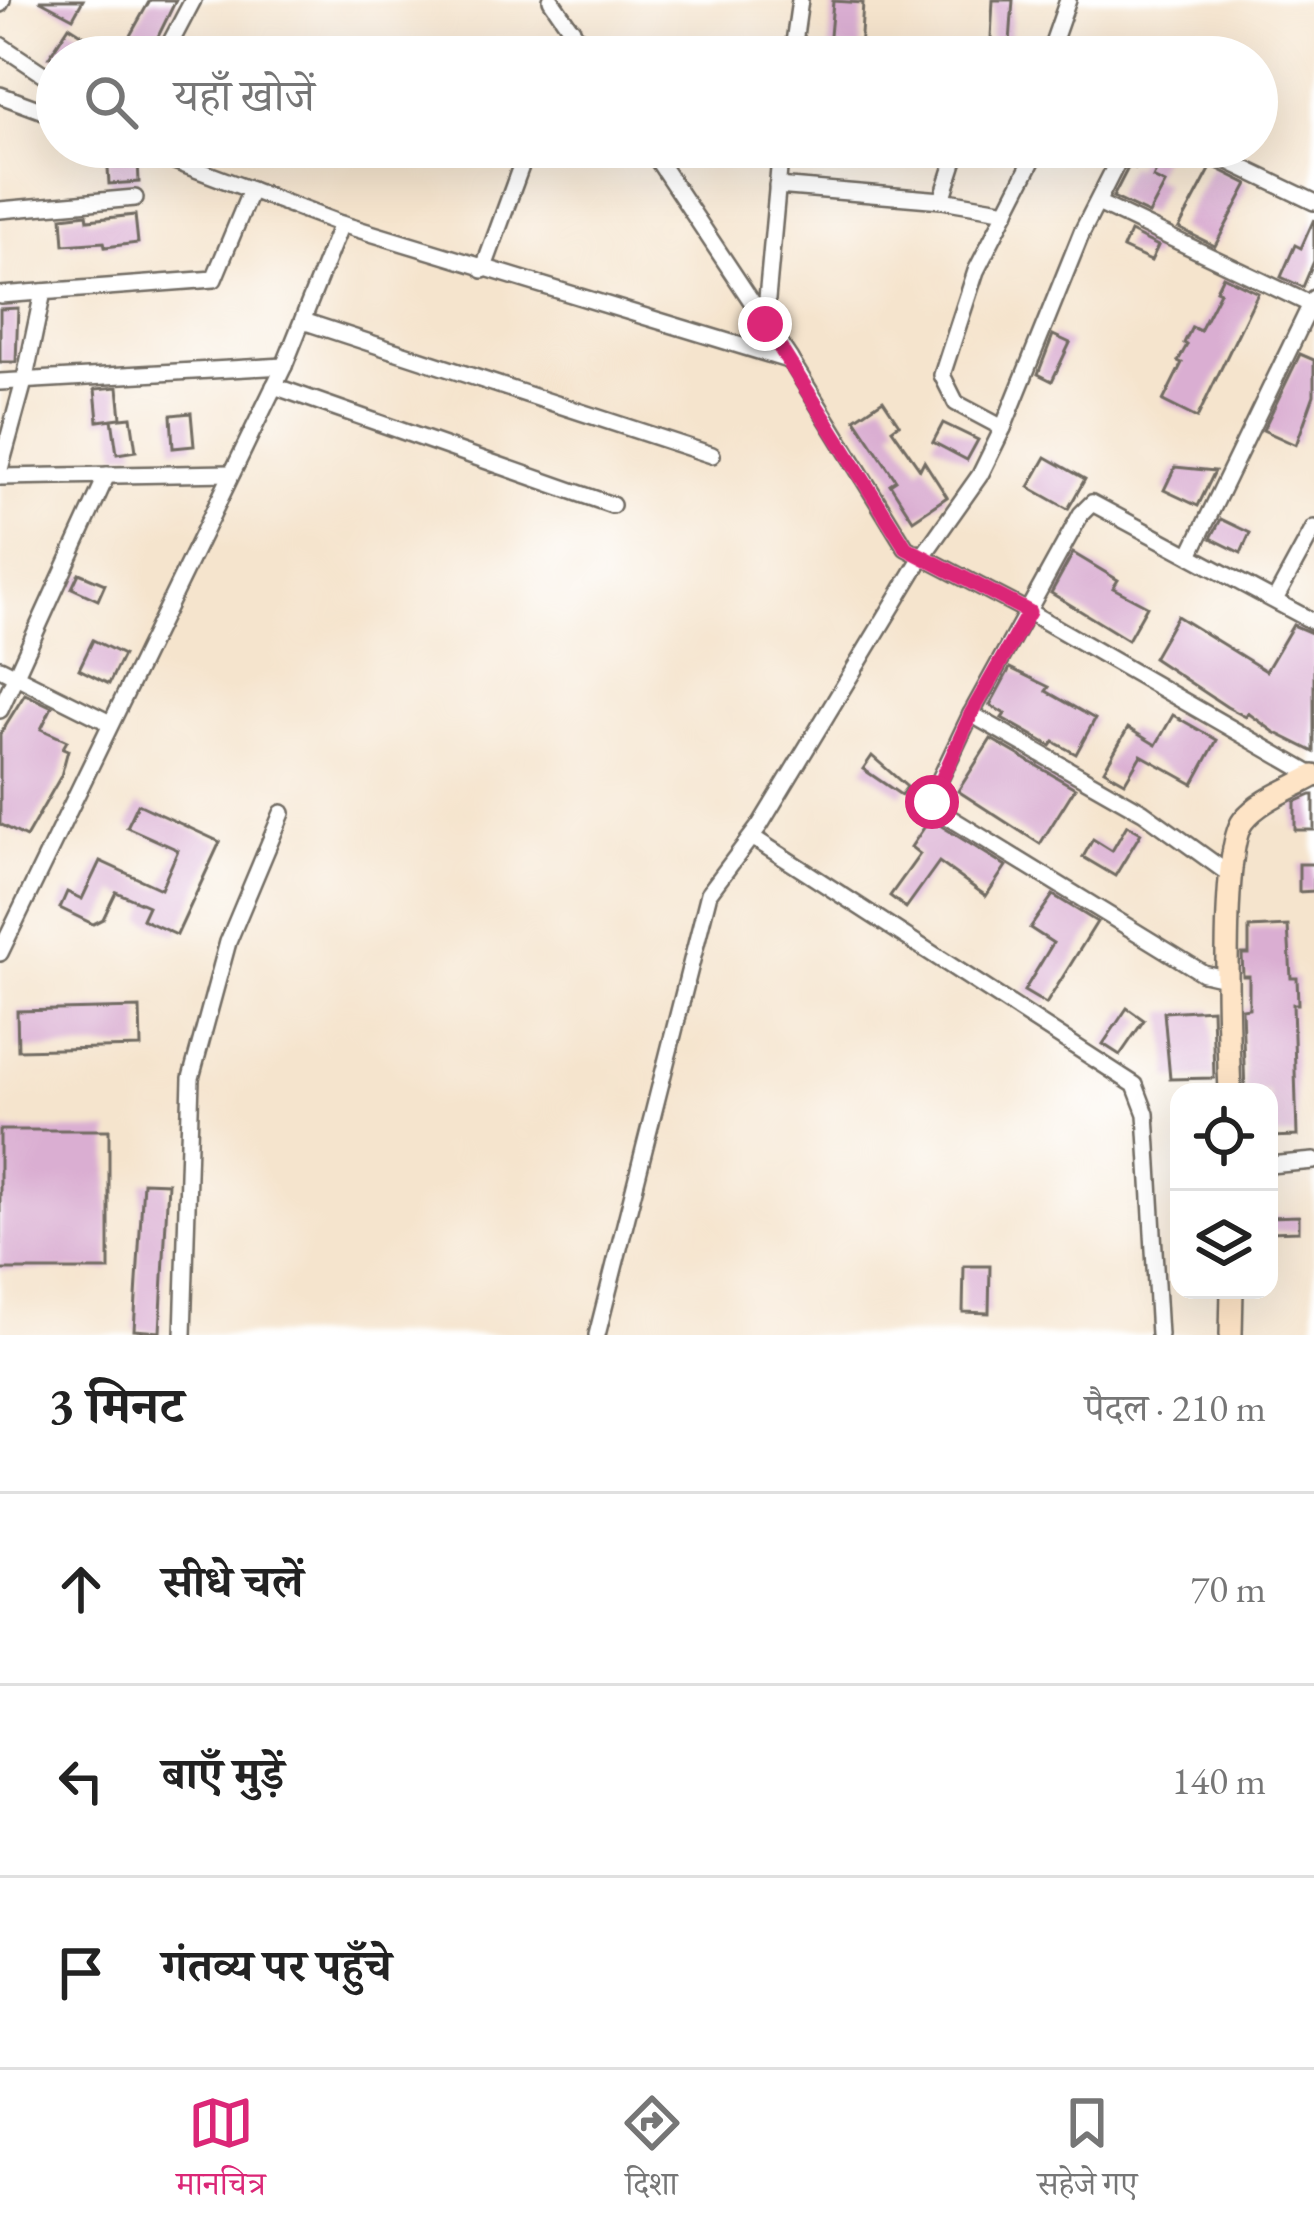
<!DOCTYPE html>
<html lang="hi">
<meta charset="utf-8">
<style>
:root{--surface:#fff;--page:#f6f6f6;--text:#222;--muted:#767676;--line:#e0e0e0;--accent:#db2777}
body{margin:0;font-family:"EB Garamond","Noto Serif Devanagari",serif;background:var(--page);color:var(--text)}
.controls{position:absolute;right:36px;bottom:36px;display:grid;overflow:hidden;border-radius:24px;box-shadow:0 12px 48px #0002}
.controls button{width:108px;height:108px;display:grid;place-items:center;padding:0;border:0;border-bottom:3px solid var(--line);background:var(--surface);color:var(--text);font:60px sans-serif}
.stop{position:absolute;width:36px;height:36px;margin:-27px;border:9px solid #db2777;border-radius:50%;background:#fff}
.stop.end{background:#db2777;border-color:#fff;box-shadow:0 3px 12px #0008}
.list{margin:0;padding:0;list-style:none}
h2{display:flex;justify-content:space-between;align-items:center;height:156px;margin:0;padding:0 48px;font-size:51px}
h2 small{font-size:39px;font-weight:400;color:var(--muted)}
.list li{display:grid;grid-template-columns:78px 1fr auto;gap:36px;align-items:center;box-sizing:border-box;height:192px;padding:0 48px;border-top:3px solid var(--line)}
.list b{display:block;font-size:45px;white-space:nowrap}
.list em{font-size:39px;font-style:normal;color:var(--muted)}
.icon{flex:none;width:66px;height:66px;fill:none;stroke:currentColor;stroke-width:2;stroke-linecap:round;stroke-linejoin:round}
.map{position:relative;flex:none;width:1314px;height:1335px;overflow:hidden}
.search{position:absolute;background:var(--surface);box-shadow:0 12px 48px #0002;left:36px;right:36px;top:36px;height:132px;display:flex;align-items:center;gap:30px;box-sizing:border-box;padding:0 42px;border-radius:66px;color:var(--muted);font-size:45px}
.sheet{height:732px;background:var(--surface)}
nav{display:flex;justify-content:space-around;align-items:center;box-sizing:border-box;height:168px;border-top:3px solid var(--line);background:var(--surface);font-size:33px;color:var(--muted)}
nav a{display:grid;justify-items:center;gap:6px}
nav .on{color:var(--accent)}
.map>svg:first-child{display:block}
.building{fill:#daaed2}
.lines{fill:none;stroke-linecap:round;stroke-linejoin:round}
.street-casing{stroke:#726c64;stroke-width:20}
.secondary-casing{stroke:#726c64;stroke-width:26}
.street{stroke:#fff;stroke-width:15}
.secondary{stroke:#fee4c6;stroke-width:21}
.route{stroke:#db2777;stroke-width:15}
</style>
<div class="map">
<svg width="1314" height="1335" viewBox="0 0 1314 1335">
<rect width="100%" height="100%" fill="#fff"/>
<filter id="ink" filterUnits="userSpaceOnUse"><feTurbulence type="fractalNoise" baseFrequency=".00833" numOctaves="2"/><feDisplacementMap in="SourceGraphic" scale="24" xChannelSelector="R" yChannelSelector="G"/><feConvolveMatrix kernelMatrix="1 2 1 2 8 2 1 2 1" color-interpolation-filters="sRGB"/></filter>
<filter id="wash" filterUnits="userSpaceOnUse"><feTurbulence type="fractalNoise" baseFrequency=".004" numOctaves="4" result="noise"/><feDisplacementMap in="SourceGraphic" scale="48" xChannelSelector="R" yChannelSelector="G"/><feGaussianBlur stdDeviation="2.7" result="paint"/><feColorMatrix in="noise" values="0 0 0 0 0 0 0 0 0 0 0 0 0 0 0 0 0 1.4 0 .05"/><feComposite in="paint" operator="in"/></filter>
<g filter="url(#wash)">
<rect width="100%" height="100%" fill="#f5e4cd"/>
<g id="blocks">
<g class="building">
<path d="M 39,0 L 83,0 L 73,18 Z"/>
<path d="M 150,0 L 176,0 L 148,57 L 118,57 Z"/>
<path d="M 993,0 L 1013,0 L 1009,57 L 990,57 Z"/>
<path d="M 833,1 L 863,3 L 860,50 L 829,48 Z"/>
<path d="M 69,26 L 118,57 L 49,57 Z"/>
<path d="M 1144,147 L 1166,147 L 1153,178 L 1165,184 L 1149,214 L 1113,197 L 1129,166 L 1135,168 Z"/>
<path d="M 125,150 L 138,160 L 139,182 L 109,184 L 107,151 Z"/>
<path d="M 1212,166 L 1248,184 L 1215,246 L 1179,228 Z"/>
<path d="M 87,214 L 88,220 L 135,215 L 138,243 L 105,247 L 104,242 L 64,245 L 62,217 Z"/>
<path d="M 1314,219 L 1314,261 L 1303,287 L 1281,277 L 1295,245 L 1301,248 Z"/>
<path d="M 1130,232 L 1158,246 L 1151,261 L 1123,248 Z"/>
<path d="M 1223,276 L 1258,293 L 1197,418 L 1163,401 L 1182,363 L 1178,361 L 1187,345 L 1184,343 L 1192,327 L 1200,331 L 1220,292 L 1216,290 Z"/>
<path d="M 18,308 L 16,362 L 0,362 L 0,309 Z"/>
<path d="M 1053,335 L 1070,343 L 1052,381 L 1038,374 Z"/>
<path d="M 1300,354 L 1314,360 L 1314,395 L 1296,445 L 1263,430 Z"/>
<path d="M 118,387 L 121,418 L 131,417 L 136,451 L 117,454 L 112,419 L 120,418 L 98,421 L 95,389 Z"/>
<path d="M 883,400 L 899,424 L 892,429 L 920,469 L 924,461 L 947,497 L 913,520 L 890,484 L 896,480 L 855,419 Z"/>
<path d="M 191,413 L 194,446 L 173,448 L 171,415 Z"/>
<path d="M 943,423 L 978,440 L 967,460 L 933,442 Z"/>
<path d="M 1046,457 L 1085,479 L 1068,509 L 1029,487 Z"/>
<path d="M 1175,467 L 1215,471 L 1198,506 L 1164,490 Z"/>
<path d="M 1221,519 L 1250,533 L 1241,553 L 1211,538 Z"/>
<path d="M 1073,553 L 1118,580 L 1113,588 L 1147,606 L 1128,640 L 1051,593 Z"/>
<path d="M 79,573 L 105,584 L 98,600 L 72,588 Z"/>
<path d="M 1177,616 L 1266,671 L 1293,625 L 1314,634 L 1314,752 L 1274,732 L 1248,713 L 1246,717 L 1227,707 L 1153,658 Z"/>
<path d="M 93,640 L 123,655 L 109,684 L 79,669 Z"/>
<path d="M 1010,668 L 1049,687 L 1046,691 L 1095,719 L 1076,754 L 1054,742 L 1051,746 L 1002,718 L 1005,714 L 990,705 Z"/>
<path d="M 25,694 L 52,707 L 41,729 L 67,741 L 63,748 L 68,750 L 61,776 L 26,837 L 0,824 L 0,734 Z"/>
<path d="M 1173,715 L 1217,740 L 1193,784 L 1141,755 L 1125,782 L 1104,770 L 1128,728 L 1156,745 Z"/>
<path d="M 991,739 L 1075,788 L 1040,844 L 958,791 Z"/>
<path d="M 872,756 L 907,787 L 901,795 L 863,769 Z"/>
<path d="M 1311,795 L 1314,795 L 1314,830 L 1295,830 L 1295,802 Z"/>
<path d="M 138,804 L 220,842 L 177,935 L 142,919 L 148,906 L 116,892 L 103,919 L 93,924 L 60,908 L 67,892 L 82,899 L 100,861 L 161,889 L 178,850 L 127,827 Z"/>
<path d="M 930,819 L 1006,866 L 986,896 L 939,862 L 906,908 L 890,896 L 920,854 L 911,847 Z"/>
<path d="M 1127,825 L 1141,833 L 1115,876 L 1083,857 L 1093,839 L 1112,851 Z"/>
<path d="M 1299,864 L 1314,864 L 1314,891 L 1299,892 Z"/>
<path d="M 1053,895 L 1097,922 L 1046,1004 L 1024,991 L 1053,943 L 1030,928 Z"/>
<path d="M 1288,926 L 1291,978 L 1297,978 L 1298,1004 L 1293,1004 L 1297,1136 L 1269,1137 L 1269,1092 L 1245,1092 L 1242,1009 L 1249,1008 L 1249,976 L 1243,976 L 1242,954 L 1249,954 L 1249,928 Z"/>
<path d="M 140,1008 L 141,1047 L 18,1050 L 17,1011 Z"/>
<path d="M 1127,1008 L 1144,1020 L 1120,1055 L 1103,1044 Z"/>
<path d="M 1212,1009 L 1214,1078 L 1170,1079 L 1164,1012 Z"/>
<rect x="0" y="1130" width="109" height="140"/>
<path d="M 143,1182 L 168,1183 L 160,1332 L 134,1330 Z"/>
<path d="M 1299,1216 L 1299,1231 L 1269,1232 L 1269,1217 Z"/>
<path d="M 964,1266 L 990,1266 L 989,1313 L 963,1312 Z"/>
</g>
</g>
</g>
<g filter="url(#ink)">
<use href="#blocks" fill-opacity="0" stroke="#726c64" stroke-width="3"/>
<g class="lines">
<defs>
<g id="street">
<path d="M 551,0 L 590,57"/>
<path d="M 0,4 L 2,0"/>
<path d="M 0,45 L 57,83"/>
<path d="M 163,57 L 193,0"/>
<path d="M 561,57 L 572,29"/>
<path d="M 792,57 L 800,0"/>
<path d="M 1048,57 L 1068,0"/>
<path d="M 0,95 L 57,116"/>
<path d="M 137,147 L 341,224 L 791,361 L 906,548 L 1029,612 L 1314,776"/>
<path d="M 649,147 L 790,359"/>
<path d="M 1199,147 L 1314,202"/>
<path d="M 777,186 L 942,200 L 1007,211"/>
<path d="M 942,200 L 959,147"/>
<path d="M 1098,203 L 1314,306"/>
<path d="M 0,210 L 135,198"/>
<path d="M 483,270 L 528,147"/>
<path d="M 0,295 L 214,279 L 251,190"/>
<path d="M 303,321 L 712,455"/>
<path d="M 765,321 L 781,147"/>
<path d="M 0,382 L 284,366"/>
<path d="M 274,386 L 612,505"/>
<path d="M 1003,428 L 956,403 L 942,375 L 976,271 L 1039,147"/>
<path d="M 0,469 L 25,378 L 43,292"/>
<path d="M 0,477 L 232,473"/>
<path d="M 1190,555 L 1314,298"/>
<path d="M 1276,598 L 1314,528"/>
<path d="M 0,668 L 110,723"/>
<path d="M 0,710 L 107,475"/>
<path d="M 971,714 L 1143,812 L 1233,877"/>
<path d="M 752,837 L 1135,1085 L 1146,1114 L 1159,1335"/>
<path d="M 0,953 L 284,366 L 341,224"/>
<path d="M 1225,978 L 1203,973 L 939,811 L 932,803 L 933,794 L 971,714 L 1081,514 L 1092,503 L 1314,622"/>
<path d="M 1269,1165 L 1314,1161"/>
<path d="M 183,1335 L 191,1078 L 228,942 L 282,813"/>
<path d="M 597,1335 L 709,893 L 760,825 L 922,557 L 980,475 L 1003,428 L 1082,232 L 1125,147"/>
</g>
<g id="secondary">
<path d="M 1230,1092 C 1228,1046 1220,850 1243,821 C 1259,800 1291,789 1314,776"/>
<path d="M 1231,1335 L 1232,1290"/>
</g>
</defs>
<use href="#street" class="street-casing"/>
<use href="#secondary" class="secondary-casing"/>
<use href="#street" class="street"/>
<use href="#secondary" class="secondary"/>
</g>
</g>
<g class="lines" filter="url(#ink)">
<path class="route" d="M 765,324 L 906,548 L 1029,612 L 971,714 L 932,802"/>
</g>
</svg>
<div class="controls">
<button><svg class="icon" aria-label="locate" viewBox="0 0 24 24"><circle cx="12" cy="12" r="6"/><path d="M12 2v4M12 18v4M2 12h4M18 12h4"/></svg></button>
<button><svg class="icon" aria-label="layers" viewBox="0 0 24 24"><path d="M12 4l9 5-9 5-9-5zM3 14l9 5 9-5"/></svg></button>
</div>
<div class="stop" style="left:932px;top:802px"></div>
<div class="stop end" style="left:765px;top:324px"></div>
<div class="search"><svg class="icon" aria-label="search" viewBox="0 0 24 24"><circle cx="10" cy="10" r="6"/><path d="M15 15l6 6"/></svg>यहाँ खोजें</div>
</div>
<section class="sheet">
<h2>3 मिनट<small>पैदल · 210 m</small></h2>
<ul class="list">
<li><svg class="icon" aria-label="ahead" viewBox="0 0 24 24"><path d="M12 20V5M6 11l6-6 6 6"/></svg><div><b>सीधे चलें</b></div><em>70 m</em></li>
<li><svg class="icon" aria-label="left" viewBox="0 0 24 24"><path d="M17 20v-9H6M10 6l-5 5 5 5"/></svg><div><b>बाएँ मुड़ें</b></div><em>140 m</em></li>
<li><svg class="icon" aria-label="arrive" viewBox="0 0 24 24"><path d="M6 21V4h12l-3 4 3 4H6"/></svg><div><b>गंतव्य पर पहुँचे</b></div></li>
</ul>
</section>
<nav>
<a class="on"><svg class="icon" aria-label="map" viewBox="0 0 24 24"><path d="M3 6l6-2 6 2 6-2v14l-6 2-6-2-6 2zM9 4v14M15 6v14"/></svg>मानचित्र</a>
<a><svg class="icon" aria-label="directions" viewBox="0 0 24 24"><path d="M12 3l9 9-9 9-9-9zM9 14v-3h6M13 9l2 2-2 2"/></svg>दिशा</a>
<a><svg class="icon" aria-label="saved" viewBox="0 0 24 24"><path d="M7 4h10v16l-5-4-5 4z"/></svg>सहेजे गए</a>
</nav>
